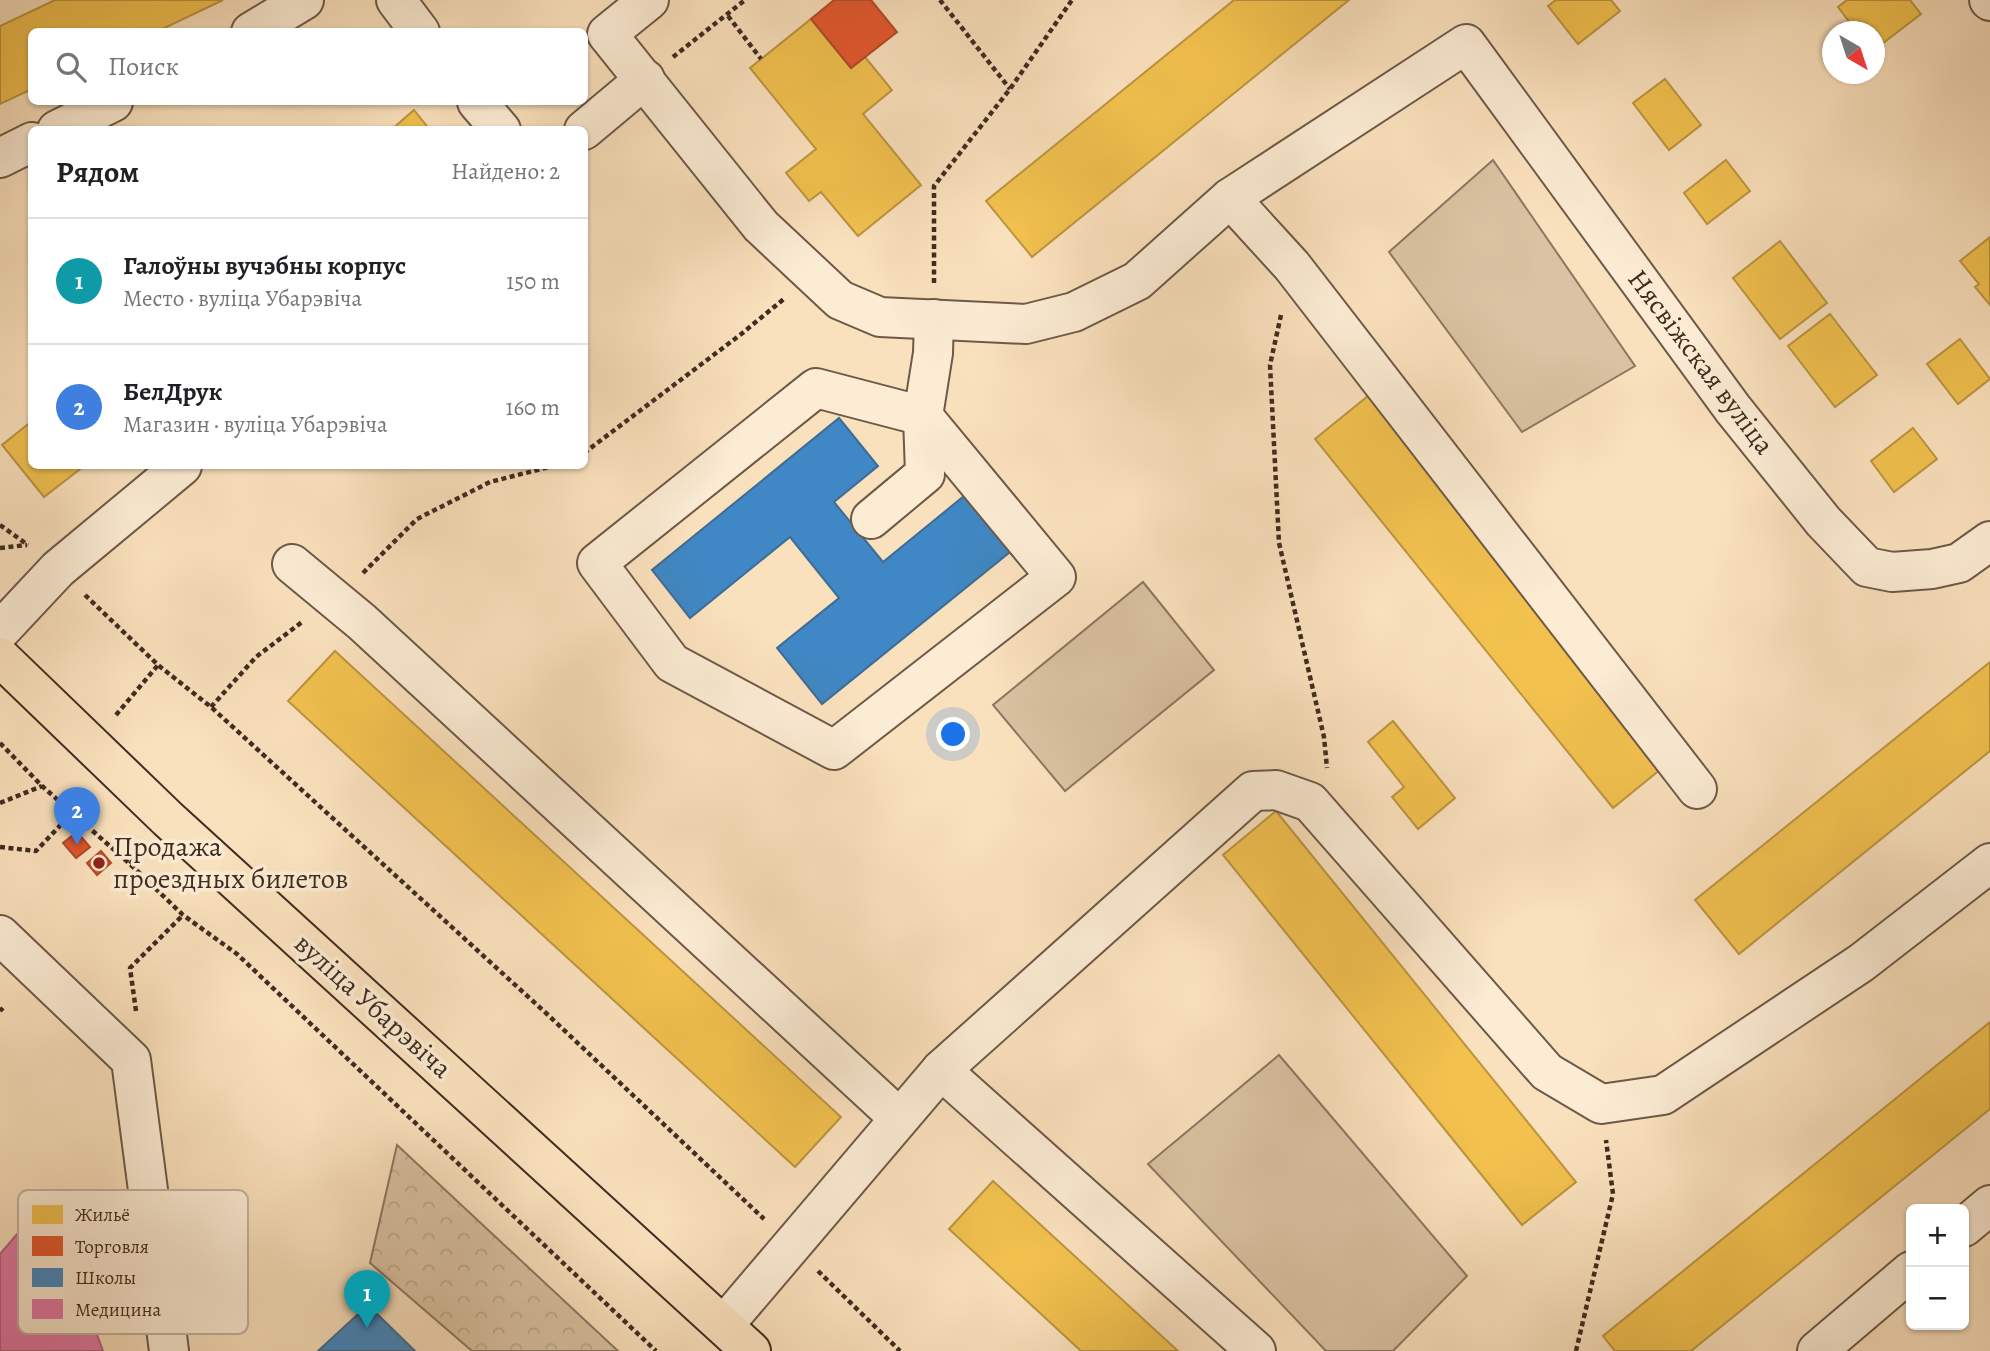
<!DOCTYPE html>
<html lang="ru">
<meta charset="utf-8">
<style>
:root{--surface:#fff;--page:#f2f2f2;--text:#202124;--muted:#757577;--line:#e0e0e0;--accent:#0f766e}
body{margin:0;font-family:Alegreya,serif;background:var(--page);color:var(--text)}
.controls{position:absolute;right:21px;bottom:21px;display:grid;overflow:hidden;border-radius:10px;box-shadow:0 2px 5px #0004}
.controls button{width:63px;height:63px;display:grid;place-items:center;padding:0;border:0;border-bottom:2px solid var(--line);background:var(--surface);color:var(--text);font:35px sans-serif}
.compass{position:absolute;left:1822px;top:21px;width:63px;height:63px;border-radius:50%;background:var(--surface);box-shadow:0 2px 5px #0004;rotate:141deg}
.you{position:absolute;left:954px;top:735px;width:24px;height:24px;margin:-18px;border:5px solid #fff;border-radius:50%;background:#1a73e8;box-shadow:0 0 0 10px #1a73e833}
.badge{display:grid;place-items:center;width:46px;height:46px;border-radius:50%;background:var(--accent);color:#fff;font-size:23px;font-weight:700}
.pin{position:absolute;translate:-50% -58px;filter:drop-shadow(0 2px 4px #0008)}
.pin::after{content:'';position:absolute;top:37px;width:24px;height:21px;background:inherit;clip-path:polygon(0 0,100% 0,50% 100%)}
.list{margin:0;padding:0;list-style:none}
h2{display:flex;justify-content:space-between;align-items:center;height:91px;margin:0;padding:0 28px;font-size:30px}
h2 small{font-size:23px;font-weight:400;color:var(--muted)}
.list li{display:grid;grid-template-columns:46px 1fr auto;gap:21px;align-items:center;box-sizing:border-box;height:126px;padding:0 28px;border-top:2px solid var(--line)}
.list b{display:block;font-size:26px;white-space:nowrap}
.list p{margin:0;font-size:23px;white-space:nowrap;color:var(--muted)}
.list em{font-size:23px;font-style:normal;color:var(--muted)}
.icon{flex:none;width:38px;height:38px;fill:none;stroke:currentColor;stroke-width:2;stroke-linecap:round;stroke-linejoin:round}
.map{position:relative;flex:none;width:1990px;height:1351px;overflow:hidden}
.search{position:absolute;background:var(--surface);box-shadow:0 2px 5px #0004;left:28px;top:28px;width:560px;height:77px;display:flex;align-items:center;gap:18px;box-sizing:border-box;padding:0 24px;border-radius:10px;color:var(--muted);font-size:26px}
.panel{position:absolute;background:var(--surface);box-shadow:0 2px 5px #0004;left:28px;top:126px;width:560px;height:343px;border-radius:10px}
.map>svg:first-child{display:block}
.forest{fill:url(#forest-crowns);stroke:#8c7762;stroke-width:2}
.garden{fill:#dac2a2;stroke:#8c7762;stroke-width:2}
.homes{fill:#f2c14e;stroke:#bc9440;stroke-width:2}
.shops{fill:#e4572e;stroke:#b24a2a;stroke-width:2}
.schools{fill:#3f88c5;stroke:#3f6c94;stroke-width:2}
.health{fill:#e377a8;stroke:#b26080;stroke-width:2}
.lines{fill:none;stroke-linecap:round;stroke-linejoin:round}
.minor-casing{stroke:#6e5948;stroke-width:42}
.major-casing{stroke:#3f2c21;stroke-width:42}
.path{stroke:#3f2c21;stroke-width:4.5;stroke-dasharray:5 3.5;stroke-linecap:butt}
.minor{stroke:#fcecd4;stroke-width:38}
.major{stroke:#fae1bd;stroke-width:38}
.poi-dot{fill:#8f2418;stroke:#fcecd4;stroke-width:2.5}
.labels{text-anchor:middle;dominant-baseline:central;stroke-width:7;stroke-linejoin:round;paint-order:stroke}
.street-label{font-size:28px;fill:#3f2c21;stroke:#fcecd4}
.poi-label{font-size:28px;fill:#3f2c21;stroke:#fcecd4;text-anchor:start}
.key{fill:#fcecd4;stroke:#c3b29e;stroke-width:2}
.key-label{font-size:19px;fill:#3f2c21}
</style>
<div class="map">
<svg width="1990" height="1351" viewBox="0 0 1990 1351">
<defs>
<pattern id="forest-crowns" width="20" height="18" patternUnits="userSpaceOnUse" patternTransform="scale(1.75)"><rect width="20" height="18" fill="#dac2a2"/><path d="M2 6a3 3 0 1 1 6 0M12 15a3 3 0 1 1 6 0" fill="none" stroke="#bca78b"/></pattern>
</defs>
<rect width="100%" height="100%" fill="#fae1bd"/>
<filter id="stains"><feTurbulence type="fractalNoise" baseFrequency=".00286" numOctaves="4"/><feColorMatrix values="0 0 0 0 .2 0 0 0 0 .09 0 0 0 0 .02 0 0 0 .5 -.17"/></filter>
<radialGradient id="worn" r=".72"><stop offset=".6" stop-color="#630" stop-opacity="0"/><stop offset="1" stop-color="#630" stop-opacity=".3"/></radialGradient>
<path class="forest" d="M 397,1145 L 618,1351 L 472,1351 L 370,1263 Z"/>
<g class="garden">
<path d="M 1493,160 L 1635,366 L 1522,432 L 1389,252 Z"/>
<path d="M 1143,582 L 1214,670 L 1065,791 L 993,705 Z"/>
<path d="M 1279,1055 L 1467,1276 L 1393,1351 L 1326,1351 L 1148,1164 Z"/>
</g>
<g class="homes">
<path d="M 55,0 L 223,0 L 156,32 L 32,32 L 32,89 L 0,104 L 0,26 Z"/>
<path d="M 1234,0 L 1349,0 L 1032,257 L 986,201 Z"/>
<path d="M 1556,0 L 1611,0 L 1620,11 L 1578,44 L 1548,6 Z"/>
<path d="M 1847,0 L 1910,0 L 1921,14 L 1874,50 L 1874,32 L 1857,32 L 1838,7 Z"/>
<path d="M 811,19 L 851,68 L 865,57 L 892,90 L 863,114 L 921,185 L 858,236 L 821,192 L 809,201 L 786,173 L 816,149 L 750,68 Z"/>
<path d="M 1665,79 L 1701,125 L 1669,150 L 1633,103 Z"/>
<path d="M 414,110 L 430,130 L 391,130 Z"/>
<path d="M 1726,160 L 1750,191 L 1707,224 L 1684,193 Z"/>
<path d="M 1990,237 L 1990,305 L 1975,287 L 1979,284 L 1960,261 Z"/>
<path d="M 1780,241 L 1827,303 L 1780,339 L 1733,278 Z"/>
<path d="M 1830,314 L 1877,375 L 1835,407 L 1788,346 Z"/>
<path d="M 1960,339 L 1990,379 L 1958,404 L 1927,364 Z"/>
<path d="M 1368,396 L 1667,764 L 1613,808 L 1315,439 Z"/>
<path d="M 32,421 L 32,466 L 84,466 L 44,497 L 2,445 Z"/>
<path d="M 1913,428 L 1937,459 L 1894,492 L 1871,461 Z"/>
<path d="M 335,651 L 841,1117 L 795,1167 L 288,701 Z"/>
<path d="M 1990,662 L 1990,751 L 1739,954 L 1695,900 Z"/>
<path d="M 1393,721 L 1455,798 L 1418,829 L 1392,797 L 1404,787 L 1368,742 Z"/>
<path d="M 1276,811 L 1576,1182 L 1522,1225 L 1223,855 Z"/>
<path d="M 1990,1022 L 1990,1109 L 1691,1351 L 1615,1351 L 1603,1336 Z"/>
<path d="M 993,1181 L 1178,1351 L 1081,1351 L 949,1229 Z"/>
</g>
<g class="shops">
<path d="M 834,0 L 871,0 L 897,32 L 851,68 L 811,19 Z"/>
<path d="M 77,832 L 90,847 L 76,858 L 63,843 Z"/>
<path d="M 101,851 L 111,863 L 97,875 L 87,863 Z"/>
</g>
<g class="schools">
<path d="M 839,418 L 878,466 L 834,502 L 883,562 L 964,496 L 1010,552 L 822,704 L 777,648 L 839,598 L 790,537 L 690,618 L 652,570 Z"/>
<path d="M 368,1305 L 415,1351 L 318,1351 Z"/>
</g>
<path class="health" d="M 47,1199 L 103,1351 L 0,1351 L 0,1254 Z"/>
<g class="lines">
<defs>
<g id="minor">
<path d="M 396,0 L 420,32"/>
<path d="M 649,0 L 607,34 L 761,226 L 840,300 L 880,317 L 1026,324 L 1074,312 L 1137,281 L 1230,198 L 1466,44 L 1733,409 L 1823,521 L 1867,567 L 1892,572 L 1932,569 L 1959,563 L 1990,541"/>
<path d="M 1989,0 L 1990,1"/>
<path d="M 251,32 L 304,0"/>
<path d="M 477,102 L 501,130"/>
<path d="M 57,130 L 113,102"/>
<path d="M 584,130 L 645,79"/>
<path d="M 0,158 L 32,142"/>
<path d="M 1230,198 L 1292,266 L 1697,789"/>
<path d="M 816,388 L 923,416 L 1056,577 L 834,750 L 672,663 L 597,563 Z"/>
<path d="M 871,519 L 925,474 L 923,416 L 933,353 L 934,319"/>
<path d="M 292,564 L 362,622 L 899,1118"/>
<path d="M 0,631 L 58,569 L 182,466"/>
<path d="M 0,935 L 131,1060 L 169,1351"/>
<path d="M 941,1070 L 1256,1351"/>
<path d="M 1964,1227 L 1990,1205"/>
<path d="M 724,1325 L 941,1070 L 1253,791 L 1276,790 L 1310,802 L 1547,1072 L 1601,1104 L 1663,1095 L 1861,963 L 1990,863"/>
<path d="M 1817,1351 L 1911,1271"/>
</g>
<path id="major" d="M 0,657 L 168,819 L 751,1351"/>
</defs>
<use href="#minor" class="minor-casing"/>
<use href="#major" class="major-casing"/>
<g class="path">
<path d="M 940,0 L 1010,89"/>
<path d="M 728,16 L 761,59"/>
<path d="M 673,57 L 745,0"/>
<path d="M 934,283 L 934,186 L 1010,89 L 1072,0"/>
<path d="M 1281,315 L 1270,365 L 1279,543 L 1324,737 L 1327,768"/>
<path d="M 584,453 L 740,335 L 785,298"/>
<path d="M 0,525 L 28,545"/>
<path d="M 0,548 L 27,545"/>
<path d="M 363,573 L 417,519 L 490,482 L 553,466"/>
<path d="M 85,595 L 158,665 L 211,707 L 547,1014 L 764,1219"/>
<path d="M 211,707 L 256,657 L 302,622"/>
<path d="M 116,715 L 158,665"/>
<path d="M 0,743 L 42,786 L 130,864 L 183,915 L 237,954 L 656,1351"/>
<path d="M 0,803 L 42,786"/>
<path d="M 0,847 L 36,851 L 72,813"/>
<path d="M 130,864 L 143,848"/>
<path d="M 0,1011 L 3,1008"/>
<path d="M 136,1011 L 130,968 L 183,915"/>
<path d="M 818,1271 L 900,1351"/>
<path d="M 1576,1351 L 1613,1194 L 1606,1140"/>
</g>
<use href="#minor" class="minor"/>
<use href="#major" class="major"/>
</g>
<circle class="poi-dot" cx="99" cy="863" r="7"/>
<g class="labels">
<g class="street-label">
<text transform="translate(1701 362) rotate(53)">Нясвіжская вуліца</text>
<text transform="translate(373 1006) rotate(42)">вуліца Убарэвіча</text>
</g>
<g class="poi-label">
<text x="113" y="847">Продажа<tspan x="113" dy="32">проездных билетов</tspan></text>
</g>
</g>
<rect x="18" y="1190" width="230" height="144" rx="10" class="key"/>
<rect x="32" y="1205" width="31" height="19" fill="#f2c14e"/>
<rect x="32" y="1236" width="31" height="20" fill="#e4572e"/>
<rect x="32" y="1268" width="31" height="19" fill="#3f88c5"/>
<rect x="32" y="1299" width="31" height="20" fill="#e377a8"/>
<g class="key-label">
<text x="75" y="1221">Жильё</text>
<text x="75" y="1253">Торговля</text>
<text x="75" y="1284">Школы</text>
<text x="75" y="1316">Медицина</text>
</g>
<rect width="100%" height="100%" filter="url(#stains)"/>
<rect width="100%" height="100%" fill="url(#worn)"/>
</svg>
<div class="controls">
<button>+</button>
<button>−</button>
</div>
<svg class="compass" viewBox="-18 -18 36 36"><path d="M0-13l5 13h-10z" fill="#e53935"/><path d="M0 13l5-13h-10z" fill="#757577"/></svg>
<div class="you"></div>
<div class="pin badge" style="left:367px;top:1328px;background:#0f9aa8">1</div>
<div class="pin badge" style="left:77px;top:845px;background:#3f7fe0">2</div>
<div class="search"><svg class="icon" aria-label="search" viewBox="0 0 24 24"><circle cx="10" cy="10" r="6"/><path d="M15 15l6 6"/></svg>Поиск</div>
<section class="panel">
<h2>Рядом<small>Найдено: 2</small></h2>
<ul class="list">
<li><span class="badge" style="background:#0f9aa8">1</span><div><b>Галоўны вучэбны корпус</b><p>Место · вуліца Убарэвіча</p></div><em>150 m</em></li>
<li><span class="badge" style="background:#3f7fe0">2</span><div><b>БелДрук</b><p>Магазин · вуліца Убарэвіча</p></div><em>160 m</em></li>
</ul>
</section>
</div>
